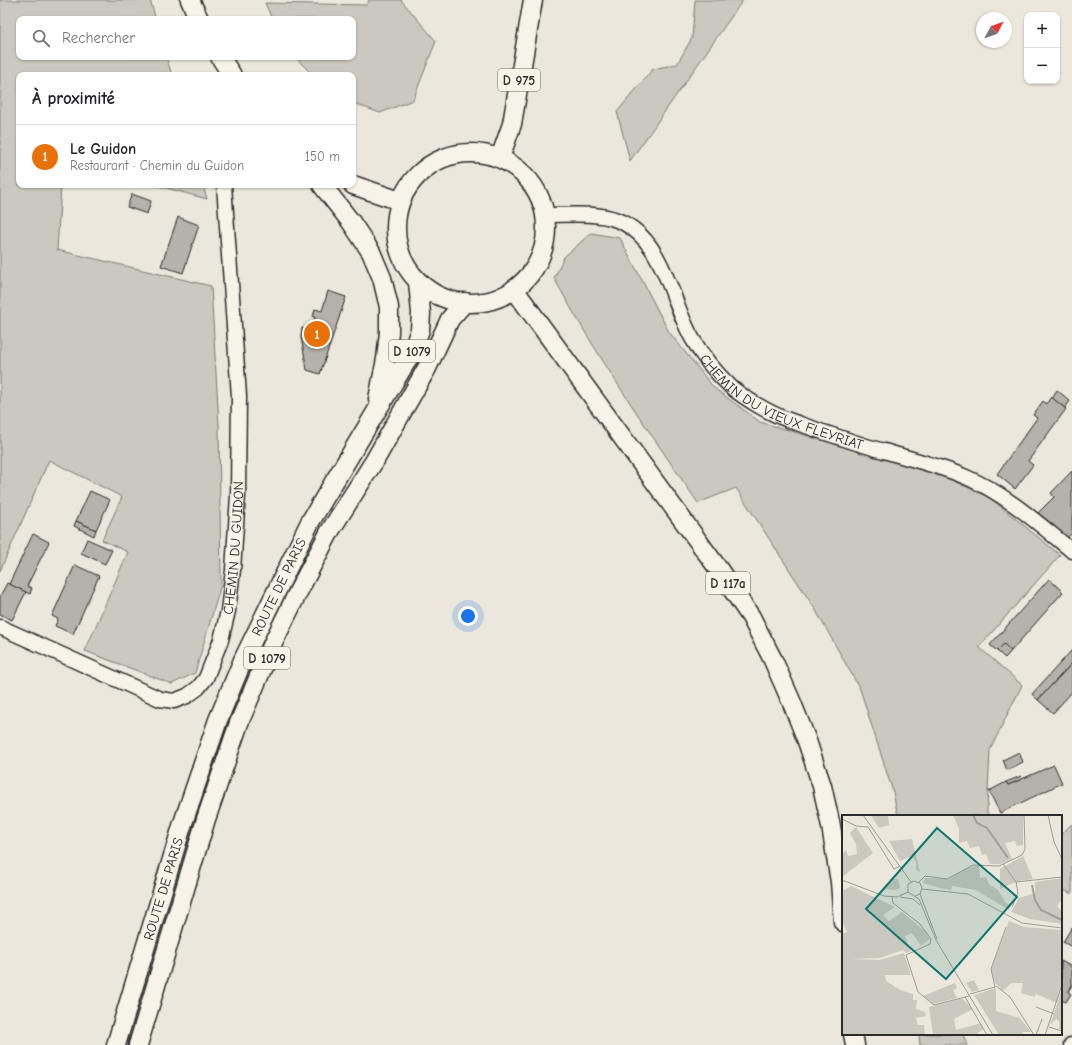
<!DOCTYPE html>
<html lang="fr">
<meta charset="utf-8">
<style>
:root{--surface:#fff;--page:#f2f2f2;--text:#202124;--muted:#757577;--line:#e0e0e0;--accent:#2563eb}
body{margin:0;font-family:"Comic Neue",sans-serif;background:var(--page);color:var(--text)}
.controls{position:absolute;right:12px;top:12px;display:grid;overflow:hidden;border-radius:8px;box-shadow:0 1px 3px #0004}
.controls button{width:36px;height:36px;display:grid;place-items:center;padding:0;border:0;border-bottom:1px solid var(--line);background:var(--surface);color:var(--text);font:20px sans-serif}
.compass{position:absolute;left:976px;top:12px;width:36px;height:36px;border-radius:50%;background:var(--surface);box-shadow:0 1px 3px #0004;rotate:49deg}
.you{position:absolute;left:468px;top:616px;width:14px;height:14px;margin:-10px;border:3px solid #fff;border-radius:50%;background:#1a73e8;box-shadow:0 0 0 6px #1a73e833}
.badge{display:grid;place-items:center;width:26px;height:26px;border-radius:50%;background:var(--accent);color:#fff;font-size:13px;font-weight:700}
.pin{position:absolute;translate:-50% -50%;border:2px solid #fff;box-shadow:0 1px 4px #0006}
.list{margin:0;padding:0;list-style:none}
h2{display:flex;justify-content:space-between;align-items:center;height:52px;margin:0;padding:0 16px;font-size:17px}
h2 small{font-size:13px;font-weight:400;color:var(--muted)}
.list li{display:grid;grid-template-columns:26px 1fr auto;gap:12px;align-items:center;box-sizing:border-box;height:64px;padding:0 16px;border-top:1px solid var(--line)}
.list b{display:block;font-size:15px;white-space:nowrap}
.list p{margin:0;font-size:13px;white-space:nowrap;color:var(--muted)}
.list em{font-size:13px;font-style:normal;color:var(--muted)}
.icon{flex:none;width:22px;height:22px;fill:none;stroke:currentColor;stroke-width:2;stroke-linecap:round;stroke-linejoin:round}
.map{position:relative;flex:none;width:1072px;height:1045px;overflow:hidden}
.search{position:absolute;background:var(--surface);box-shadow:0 1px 3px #0004;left:16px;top:16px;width:340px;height:44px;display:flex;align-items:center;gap:10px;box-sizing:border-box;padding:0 14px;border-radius:8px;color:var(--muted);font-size:15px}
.panel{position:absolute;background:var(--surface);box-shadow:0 1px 3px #0004;left:16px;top:72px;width:340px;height:116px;border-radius:8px}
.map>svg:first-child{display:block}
.green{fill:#cbc8bf;stroke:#7b7a75}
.building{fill:#b5b2ab;stroke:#2b2b2b}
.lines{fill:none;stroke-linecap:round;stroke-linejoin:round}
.minor-casing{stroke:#2b2b2b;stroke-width:17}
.major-casing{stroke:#2b2b2b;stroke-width:21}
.minor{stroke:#f7f3e8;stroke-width:14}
.major{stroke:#f7f3e8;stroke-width:18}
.labels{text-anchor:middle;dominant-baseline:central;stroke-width:3;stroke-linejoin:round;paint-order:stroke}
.shield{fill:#f7f3e8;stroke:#686764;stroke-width:1}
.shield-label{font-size:13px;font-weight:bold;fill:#2b2b2b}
.street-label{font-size:14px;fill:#2b2b2b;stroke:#f7f3e8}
.inset-river{fill:none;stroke:#a29f98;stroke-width:2}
.inset-road{fill:none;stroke:#9e9c96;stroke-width:1}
.view{fill:#0f766e;fill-opacity:0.15;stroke:#0f766e;stroke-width:2}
.inset-edge{fill:none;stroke:#2b2b2b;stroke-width:2}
</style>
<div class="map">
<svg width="1072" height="1045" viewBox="0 0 1072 1045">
<rect width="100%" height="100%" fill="#ebe7dd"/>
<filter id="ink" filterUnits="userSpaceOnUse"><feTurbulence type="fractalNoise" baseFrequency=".025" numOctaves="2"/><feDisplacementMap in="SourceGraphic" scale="8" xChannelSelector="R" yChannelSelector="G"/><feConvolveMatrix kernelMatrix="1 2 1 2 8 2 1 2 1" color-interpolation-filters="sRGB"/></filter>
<g filter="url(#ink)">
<g class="green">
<path d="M 0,0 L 150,0 L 156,19 L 19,19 L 19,57 L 166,57 L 172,75 L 19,75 L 19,185 L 61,185 L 57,250 L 211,286 L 219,425 L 221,585 L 195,673 L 172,684 L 85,651 L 128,552 L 102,540 L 122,497 L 49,460 L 0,571 Z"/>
<path d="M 369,0 L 401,0 L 436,41 L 413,100 L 380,113 L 353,103 L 353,75 L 313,75 L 295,57 L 353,57 L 353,19 L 272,19 L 265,3 L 367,5 Z"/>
<path d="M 695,0 L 743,0 L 630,161 L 617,112 L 653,69 L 677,64 L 692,38 Z"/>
<path d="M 155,185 L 203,185 L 207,199 Z"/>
<path d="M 591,233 L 620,238 L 669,332 L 714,388 L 760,422 L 941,475 L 990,498 L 1060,555 L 979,647 L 1022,685 L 990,750 L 987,812 L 989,816 L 898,816 L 893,792 L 860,689 L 815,609 L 736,488 L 698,503 C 648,430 597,357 554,278 L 564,257 Z"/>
<path d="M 1072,824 L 1072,894 L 1061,889 L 1061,834 Z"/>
<path d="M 919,1034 L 963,1034 L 967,1045 L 920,1045 Z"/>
</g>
<g class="building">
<path d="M 132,194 L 151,201 L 147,214 L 127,207 Z"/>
<path d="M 178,217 L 199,225 L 183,273 L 161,266 Z"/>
<path d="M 328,291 L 346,297 L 320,374 L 307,370 L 301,337 L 302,328 L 310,331 L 315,317 L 313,317 L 315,309 L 322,311 Z"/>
<path d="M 1057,390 L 1070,401 L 1065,408 L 1052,398 Z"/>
<path d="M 1051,397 L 1066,409 L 1028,461 L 1033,465 L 1015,489 L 997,474 L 1037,418 L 1033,415 L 1043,401 L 1046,404 Z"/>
<path d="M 1072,471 L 1072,533 L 1067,538 L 1038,513 L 1054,497 L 1051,493 Z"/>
<path d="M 90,491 L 110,500 L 96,530 L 76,521 Z"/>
<path d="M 76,521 L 96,530 L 94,536 L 74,526 Z"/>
<path d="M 33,534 L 49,542 L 27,586 L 32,588 L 30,594 L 9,584 Z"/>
<path d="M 87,539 L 112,550 L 105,564 L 81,553 Z"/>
<path d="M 75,565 L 99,576 L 73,634 L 55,626 L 58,619 L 52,616 Z"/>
<path d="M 1049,579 L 1063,592 L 1011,651 L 1004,644 L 997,651 L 990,645 Z"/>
<path d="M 7,583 L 26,592 L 12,620 L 0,614 L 0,596 Z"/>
<path d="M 1004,644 L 1011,651 L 1005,658 L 997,651 Z"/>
<path d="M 1072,650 L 1072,663 L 1038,700 L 1032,694 Z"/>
<path d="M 1072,663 L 1072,692 L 1053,713 L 1038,700 Z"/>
<path d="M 1019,752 L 1023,762 L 1007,770 L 1003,760 Z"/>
<path d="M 1054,765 L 1062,783 L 1000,813 L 989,791 L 1006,782 L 1008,785 Z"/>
<path d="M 1021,776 L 1022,779 L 1008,785 L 1006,782 Z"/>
<path d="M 1072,927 L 1072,947 L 1063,942 Z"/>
<path d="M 1061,961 L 1072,967 L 1072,985 L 1068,992 L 1071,994 L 1066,1002 L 1061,1000 Z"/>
</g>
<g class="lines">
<defs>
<g id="minor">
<path id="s1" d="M 545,215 C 567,215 597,212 617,220 C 664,238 670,299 692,338 C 702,356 716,373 731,387 C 744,398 769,413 786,419 C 796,423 807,426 817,430 C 839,437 861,445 884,451 C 911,459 940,466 966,477 C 1006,494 1039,524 1072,551"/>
<path id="s2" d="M 0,627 L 160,699 L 174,701 L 187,696 L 198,688 L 206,678 L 221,640 L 228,611 L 233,570 L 238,495 L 239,396 L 224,185"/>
<path d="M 1071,1045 L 1072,1045"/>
</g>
<g id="major">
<path d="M 190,0 L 199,19"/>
<path d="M 220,57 L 232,75"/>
<circle cx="471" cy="228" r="75"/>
<path d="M 500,158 L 512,124 L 533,0"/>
<path d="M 322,185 L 351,222 L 371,252 L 382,278 L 389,307 L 389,332 L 386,359 L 378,399"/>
<path d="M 353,185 L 400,201"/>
<path d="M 514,289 L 717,567 L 751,617 L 773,660 L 792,703 L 807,741 L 822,786 L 831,826 L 840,882 L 843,922"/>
<path d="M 853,1034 L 855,1045"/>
<path id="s3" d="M 116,1045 L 182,826 L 218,720 L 243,660 L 310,522 L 412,352 L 420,330 L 421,313 L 418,282"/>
<path d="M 138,1045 L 206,819 L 239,723 L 274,641 L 299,590 L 330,531 L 375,460 L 427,368 L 450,319 L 465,302"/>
</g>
</defs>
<use href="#minor" class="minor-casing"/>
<use href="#major" class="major-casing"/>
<use href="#minor" class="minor"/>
<use href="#major" class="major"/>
</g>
</g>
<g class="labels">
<g class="shield">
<rect x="498" y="69" width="42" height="22" rx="3"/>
<rect x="389" y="340" width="46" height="22" rx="3"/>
<rect x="706" y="572" width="44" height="22" rx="3"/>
<rect x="244" y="647" width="46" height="22" rx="3"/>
</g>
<g class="shield-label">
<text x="519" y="80">D 975</text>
<text x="412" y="351">D 1079</text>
<text x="728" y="583">D 117a</text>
<text x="267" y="658">D 1079</text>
</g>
<g class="street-label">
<text stroke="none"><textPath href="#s1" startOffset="331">CHEMIN DU VIEUX FLEYRIAT</textPath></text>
<text stroke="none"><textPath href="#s2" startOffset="364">CHEMIN DU GUIDON</textPath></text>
<text stroke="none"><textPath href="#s3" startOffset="487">ROUTE DE PARIS</textPath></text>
<text stroke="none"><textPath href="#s3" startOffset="163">ROUTE DE PARIS</textPath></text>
</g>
</g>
<g transform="translate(842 815)">
<rect width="220" height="220" fill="#ebe7dd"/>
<path d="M 29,0 L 46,0 L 47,10 L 37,13 ZM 111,0 L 181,1 L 181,30 L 175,31 L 173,26 L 163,28 L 170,44 L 158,49 L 148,49 L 144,39 L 140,40 L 137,31 L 128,33 L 125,26 L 117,28 L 117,14 ZM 14,12 L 31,38 L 0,62 L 0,39 L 4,35 L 6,41 L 15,39 L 14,29 L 8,18 ZM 70,24 L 78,57 L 74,55 L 74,47 L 70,41 L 58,46 L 47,26 ZM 181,41 L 191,64 L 176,66 L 158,74 L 158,54 ZM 137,50 L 138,63 L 144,62 L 147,69 L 156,75 L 164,88 L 169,90 L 167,95 L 134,75 L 110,71 L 109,75 L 98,73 L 81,68 L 83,63 L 107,64 L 123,54 ZM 220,63 L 220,84 L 215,91 L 220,96 L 220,109 L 188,104 L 169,97 L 177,83 L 193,78 L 193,67 ZM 47,64 L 56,64 L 58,73 L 53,75 L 42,74 L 49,67 ZM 9,71 L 53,92 L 41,100 L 47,106 L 60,97 L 83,116 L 88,124 L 79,131 L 70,118 L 63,121 L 69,136 L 64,138 L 61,135 L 38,143 L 9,144 L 37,145 L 62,138 L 69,160 L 43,160 L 44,166 L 58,175 L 71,179 L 71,185 L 75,185 L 74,194 L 83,197 L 84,201 L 74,203 L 76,210 L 82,210 L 83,220 L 0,219 L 0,114 L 2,118 L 5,117 L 0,106 L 0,76 ZM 167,106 L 182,112 L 219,115 L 220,168 L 215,188 L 194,179 L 192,182 L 179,178 L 181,168 L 169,168 L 161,176 L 153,168 L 149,155 ZM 132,165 L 137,175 L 130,177 L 124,168 ZM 113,168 L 115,173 L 111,175 L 115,183 L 91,189 L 81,181 ZM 154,173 L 154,196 L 178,203 L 189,217 L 181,217 L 180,220 L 157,220 L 132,180 ZM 219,177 L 220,178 L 220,215 L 217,214 L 217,206 L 214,204 L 208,210 ZM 120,183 L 131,194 L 112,204 L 114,215 L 139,208 L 141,214 L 133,220 L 91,219 L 87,192 Z" fill="#cbc8bf"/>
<path class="inset-river" d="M 131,0 L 135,8 L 145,13 L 166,43M 190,70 L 193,85 L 199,95 L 220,105"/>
<path class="inset-road" d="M 21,0 L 69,67M 206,0 L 212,27 L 220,44M 0,4 L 14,11 L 26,12 L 52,54 L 58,51M 161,49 L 174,67 L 220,62M 0,65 L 42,81 L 55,82 L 66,77M 77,67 L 83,61 L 105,64 L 131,50 L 157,51 L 180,40 L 183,34 L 182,0M 80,74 L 126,79 L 180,108 L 220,113M 78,79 L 95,124M 73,81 L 78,79 L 80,73 L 78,68 L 72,66 L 66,69 L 66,77 L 77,84 L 94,125 L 151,220M 50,82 L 51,88 L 78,109 L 89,124 L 88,129 L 64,140 L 76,177 L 92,190 L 127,181M 58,82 L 71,84 L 78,90M 170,92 L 176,78 L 174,67M 154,171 L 168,182 L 192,220M 128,179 L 153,172 L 149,154 L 164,112M 123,182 L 145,220M 194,192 L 212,199M 207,212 L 220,216M 194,220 L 200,204M 203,220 L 220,170"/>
<path class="view" d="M 95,13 L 175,82 L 104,164 L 24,94 Z"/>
<rect width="220" height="220" class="inset-edge"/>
</g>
</svg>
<div class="controls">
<button>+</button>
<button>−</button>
</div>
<svg class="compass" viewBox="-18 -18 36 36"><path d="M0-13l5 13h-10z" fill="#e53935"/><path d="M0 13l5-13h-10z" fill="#757577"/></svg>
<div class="you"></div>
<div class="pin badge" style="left:317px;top:334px;background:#e8710a">1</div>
<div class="search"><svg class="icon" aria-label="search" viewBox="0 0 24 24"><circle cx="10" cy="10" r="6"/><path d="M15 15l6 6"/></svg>Rechercher</div>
<section class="panel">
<h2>À proximité<small></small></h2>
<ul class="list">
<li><span class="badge" style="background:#e8710a">1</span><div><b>Le Guidon</b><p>Restaurant · Chemin du Guidon</p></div><em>150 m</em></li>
</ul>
</section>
</div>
